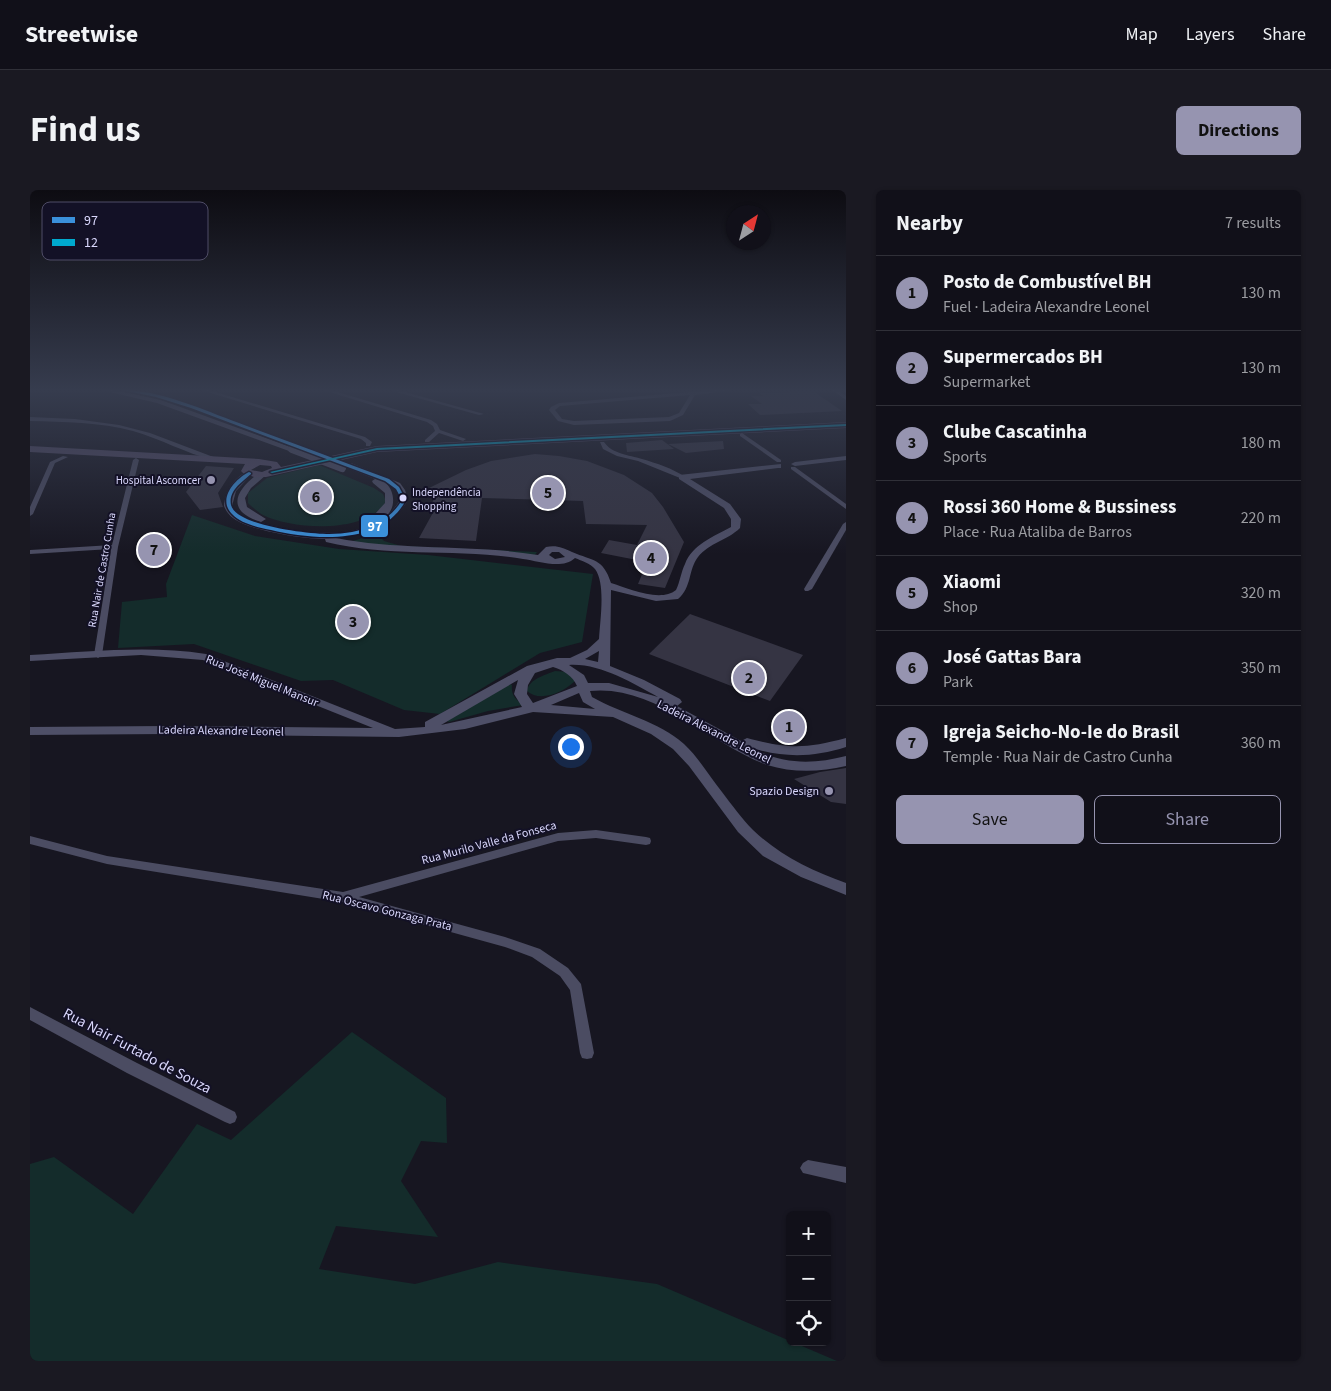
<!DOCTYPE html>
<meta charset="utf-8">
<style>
:root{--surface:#111019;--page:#1a1922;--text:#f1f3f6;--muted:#9c9da2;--line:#303038;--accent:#9694b0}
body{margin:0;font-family:"Source Sans 3",sans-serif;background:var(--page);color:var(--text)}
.controls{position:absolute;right:15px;bottom:15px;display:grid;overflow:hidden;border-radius:8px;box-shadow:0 1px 4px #0004}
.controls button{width:45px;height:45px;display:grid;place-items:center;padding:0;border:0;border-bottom:1px solid var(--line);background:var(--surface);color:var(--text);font:25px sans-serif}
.compass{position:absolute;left:696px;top:15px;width:45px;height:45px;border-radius:50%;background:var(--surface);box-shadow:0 1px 4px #0004;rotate:36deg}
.you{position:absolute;left:540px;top:556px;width:18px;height:18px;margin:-12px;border:4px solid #fff;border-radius:50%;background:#1a73e8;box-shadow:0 0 0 8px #1a73e833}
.badge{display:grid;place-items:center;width:32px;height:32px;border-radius:50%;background:var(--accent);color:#111;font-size:16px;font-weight:700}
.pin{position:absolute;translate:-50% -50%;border:2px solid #fff;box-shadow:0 1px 5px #0006}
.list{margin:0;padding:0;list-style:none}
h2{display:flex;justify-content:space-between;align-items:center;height:65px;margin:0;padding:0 20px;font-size:21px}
h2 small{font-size:16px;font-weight:400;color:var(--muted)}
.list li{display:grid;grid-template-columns:32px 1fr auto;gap:15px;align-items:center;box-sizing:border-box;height:75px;padding:0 20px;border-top:1px solid var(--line)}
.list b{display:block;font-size:19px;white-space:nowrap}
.list p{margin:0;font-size:16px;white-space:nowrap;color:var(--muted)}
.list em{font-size:16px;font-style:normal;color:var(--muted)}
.actions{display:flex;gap:10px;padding:15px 20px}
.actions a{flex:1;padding:11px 0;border:1px solid var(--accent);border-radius:8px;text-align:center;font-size:18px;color:var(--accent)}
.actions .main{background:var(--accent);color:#111}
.icon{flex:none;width:28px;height:28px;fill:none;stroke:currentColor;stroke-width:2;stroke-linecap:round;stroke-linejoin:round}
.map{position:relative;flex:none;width:816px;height:1171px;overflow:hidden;border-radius:8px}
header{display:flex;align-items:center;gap:30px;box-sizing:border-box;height:70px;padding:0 25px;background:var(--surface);border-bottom:1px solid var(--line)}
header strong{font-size:24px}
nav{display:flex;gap:28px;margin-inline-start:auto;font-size:18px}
.intro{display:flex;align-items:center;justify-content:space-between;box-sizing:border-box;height:120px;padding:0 30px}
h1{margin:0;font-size:35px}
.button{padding:12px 22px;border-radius:8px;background:var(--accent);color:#111;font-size:18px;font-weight:700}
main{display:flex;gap:30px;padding:0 30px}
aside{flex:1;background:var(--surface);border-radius:8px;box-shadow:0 1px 4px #0004}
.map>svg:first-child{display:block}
.green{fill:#142c2b}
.building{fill:#353443}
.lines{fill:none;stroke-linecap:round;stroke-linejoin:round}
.street{fill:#4b4c62;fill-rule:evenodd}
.secondary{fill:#4e4f67;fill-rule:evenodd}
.primary{fill:#534c67;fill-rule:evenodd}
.secondary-bridge{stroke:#4e4f67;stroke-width:8}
.bus-1-casing{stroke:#131126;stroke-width:3}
.bus-2-casing{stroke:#131126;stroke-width:3}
.bus-1{fill:#3a90db;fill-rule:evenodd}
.bus-2{fill:#00a9ce;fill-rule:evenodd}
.poi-dot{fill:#9694b0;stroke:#131126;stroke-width:2}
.bus-dot{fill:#dad8fd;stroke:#131126;stroke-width:2}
.labels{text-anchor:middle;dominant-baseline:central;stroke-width:4;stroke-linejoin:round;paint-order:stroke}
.far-poi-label{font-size:11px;fill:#dad8fd;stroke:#131126;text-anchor:end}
.bus-label{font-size:11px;fill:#dad8fd;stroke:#131126;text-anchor:start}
.far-street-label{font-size:11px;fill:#dad8fd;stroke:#131126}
.street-label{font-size:12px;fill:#dad8fd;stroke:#131126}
.poi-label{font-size:12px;fill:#dad8fd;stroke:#131126;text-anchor:end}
.near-street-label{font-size:15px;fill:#dad8fd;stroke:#131126}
.key{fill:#131126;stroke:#4f4d66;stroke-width:1}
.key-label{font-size:14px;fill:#dad8fd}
.line-badge{stroke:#131126;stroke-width:2}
.badge-label{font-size:14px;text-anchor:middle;font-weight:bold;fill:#fff}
</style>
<header>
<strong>Streetwise</strong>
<nav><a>Map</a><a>Layers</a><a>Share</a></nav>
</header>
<div class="intro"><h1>Find us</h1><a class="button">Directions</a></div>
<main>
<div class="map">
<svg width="816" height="1171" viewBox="0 0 816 1171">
<rect width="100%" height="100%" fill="#171621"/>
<g class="green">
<path d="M 289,275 L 344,298 L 353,304 L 356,311 C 339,344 262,340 233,325 C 228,322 222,317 218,313 L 218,303 L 237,288 Z"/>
<path d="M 162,325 L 225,346 L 309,359 L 398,365 L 563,384 L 552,452 L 510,463 L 410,524 L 374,520 L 303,490 L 271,491 L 164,454 L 88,458 L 92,412 L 137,407 L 136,394 Z"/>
<path d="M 347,344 L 354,351 L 371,356 L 507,362 L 505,365 L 455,361 L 337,356 L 319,352 Z"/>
<path d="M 525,481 L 539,482 L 545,491 C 534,502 510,513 497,501 C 499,489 515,485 525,481 Z"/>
<path d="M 480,494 L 482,495 C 481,505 485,509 493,515 L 458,521 L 419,532 L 417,531 Z"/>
<path d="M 322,842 L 416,908 L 417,953 L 391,951 L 371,991 L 408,1047 L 306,1036 L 289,1079 L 385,1094 L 468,1072 L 627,1094 L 807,1171 L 0,1171 L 0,974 L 24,967 L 103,1024 L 167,934 L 201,950 Z"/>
</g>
<g class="building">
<path d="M 783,201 L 812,221 L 730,225 L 718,214 L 732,214 L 721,206 L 733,206 L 730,203 Z"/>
<path d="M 632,250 L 644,259 L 597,262 L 596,253 Z"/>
<path d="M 693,251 L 694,259 L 656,263 L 638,254 Z"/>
<path d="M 505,264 L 529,266 L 557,271 L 594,285 L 622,303 L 633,317 L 654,352 L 635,398 L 608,394 L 617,372 L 571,363 L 579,350 L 607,355 L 617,335 L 556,334 L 553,311 L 452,308 L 446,351 L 389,348 L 405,319 L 399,319 L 408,301 L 399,298 L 436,280 L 461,271 Z"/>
<path d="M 176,276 L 204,278 L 188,303 L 193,317 L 170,320 L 156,302 Z"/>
<path d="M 660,424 L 773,465 L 740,511 L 619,464 Z"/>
<path d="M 816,578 L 816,614 L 801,612 L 764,589 L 790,582 Z"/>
</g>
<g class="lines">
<g class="street">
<path d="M 171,200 L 179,200 L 335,247 L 342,252 L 340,256 L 336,256 L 336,253 L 331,249 Z"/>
<path d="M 293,200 L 301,200 L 401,230 L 407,234 L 410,240 L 436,249 L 433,251 L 409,243 L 399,252 L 395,252 L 395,250 L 405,241 L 403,236 L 397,232 Z"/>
<path d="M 359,200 L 368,200 L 454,224 L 449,225 Z"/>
<path d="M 683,200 L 705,200 L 665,205 L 653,225 L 640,231 L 544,235 L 528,231 L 519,220 L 521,217 L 529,213 ZM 660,205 L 649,223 L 639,227 L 544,231 L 532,229 L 525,220 L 530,216 Z"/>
<path d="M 802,200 L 808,200 L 816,206 L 816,210 Z"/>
<path d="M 0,227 L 45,229 L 89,235 L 120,243 L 186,268 L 183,270 C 155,263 131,249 103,241 C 70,232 34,232 0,231 Z"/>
<path d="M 712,243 L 751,270 L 751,272 L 747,272 L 710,246 L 710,244 Z"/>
<path d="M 570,252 L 574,252 C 582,264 599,265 612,269 C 626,273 644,279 655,287 L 650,288 L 608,271 L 587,266 L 573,259 Z"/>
<path d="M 33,266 L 38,267 L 25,273 L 3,324 L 0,326 L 0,317 L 20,272 Z"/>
<path d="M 106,268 L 109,270 L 88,357 L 72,465 L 68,468 L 64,465 L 81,359 L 0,364 L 0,360 L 82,355 L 103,270 Z"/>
<path d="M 761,277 L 765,277 L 816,314 L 816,319 L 761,279 Z"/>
<path d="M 816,332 L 816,340 L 782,399 L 778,401 L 775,401 L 774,399 L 813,334 Z"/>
<path d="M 566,640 L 616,647 L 620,648 L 621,651 L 620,654 L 616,655 L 566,648 L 528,651 L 329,707 L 475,747 L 510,759 L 538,778 L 551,794 L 564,863 L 562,868 L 557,869 L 552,868 L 550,863 L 540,800 L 530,786 L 502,767 L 475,757 L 312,712 L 77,674 L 0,654 L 0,646 L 77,666 L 313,702 L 528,643 Z"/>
<path d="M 0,817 L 107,873 L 205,922 L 207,927 L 205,932 L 200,934 L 195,932 L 97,883 L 0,830 Z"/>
<path d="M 778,970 L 816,977 L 816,993 L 773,983 L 770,978 L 773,973 Z"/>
</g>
<g class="secondary">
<path d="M 71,200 L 85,200 L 131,210 L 266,259 L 259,261 L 127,213 Z"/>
<path d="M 816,266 L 816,270 L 765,276 L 761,274 L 765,272 Z"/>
<path d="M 315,273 L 321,273 L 370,293 L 375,300 L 378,310 C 363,336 334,345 306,348 C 372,361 441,354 508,365 L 516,357 C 527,355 533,358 542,362 C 563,371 573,368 581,393 C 598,398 630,413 646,400 C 650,392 651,382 655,374 C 662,355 684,346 701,337 L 701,329 L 694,318 L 649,289 L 649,285 L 751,274 L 751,278 L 748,278 L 660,289 L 700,314 L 711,329 L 710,338 C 698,350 679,353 668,367 C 658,380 662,397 648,409 L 626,411 L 581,400 L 580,476 L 614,490 L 650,509 L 652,512 L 647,516 L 711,551 L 717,548 C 758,559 775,559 816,548 L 816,557 C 785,567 756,568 725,559 C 754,575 785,574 816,566 L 816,576 C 790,582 763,583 737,575 C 681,554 624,494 560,501 L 562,507 C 592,524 628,531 654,554 C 669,568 679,586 692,602 C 702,615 712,629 723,640 C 749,665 782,681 816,693 L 816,705 L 771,687 L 733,666 L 708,642 L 659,576 L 643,559 L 621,544 L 583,527 L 503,522 L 435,539 L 369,547 L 136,544 L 0,545 L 0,537 L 136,536 L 343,538 L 173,470 L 111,465 L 0,471 L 0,465 C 59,462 117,455 176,464 L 365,539 L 395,537 L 395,532 L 497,476 L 527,468 L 540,468 L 557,460 L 569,449 C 570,430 576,394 565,379 C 560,373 552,371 545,368 C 532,380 509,371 493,369 C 428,358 361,368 296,352 L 295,349 C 274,349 220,341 203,328 C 199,325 196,321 194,316 C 195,301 205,286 219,281 L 223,283 L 206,301 L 202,316 C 211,330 228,332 243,336 C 283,345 345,352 370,310 C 367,300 365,297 356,293 C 370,307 362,332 344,329 L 344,325 L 355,313 L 355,303 L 343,293 L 342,291 L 345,289 L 315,277 ZM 522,362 L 529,362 L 535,367 L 525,369 L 519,365 ZM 569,461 L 568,472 L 555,469 ZM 539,475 C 570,473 602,493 628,507 L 579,493 L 558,493 L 554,485 ZM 523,477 C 533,480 543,486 547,496 L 503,513 L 497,504 L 498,495 L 505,483 ZM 488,490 L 484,504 L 492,517 L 411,535 ZM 549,503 L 553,512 L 565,519 L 521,515 Z"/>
<path d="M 229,283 L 236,285 L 221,298 L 215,308 L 217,317 L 236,329 L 231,332 C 195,321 205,300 229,283 Z"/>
</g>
<path class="primary" d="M 816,232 L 816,238 L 347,262 L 236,287 L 224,287 L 213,283 L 211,281 L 215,274 L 0,262 L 0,256 L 229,269 L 247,272 L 251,277 L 347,256 ZM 230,275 L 241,276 L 242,278 L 232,282 L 221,280 Z"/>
<path class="secondary-bridge" d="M 262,259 L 312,278"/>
<defs>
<path id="bus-1" d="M 92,200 C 131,200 173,220 209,233 C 259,252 309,270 359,289 L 369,297 L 376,310 C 352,356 284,350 241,340 C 228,337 211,334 202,324 C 187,309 205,289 219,282 L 221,283 L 221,284 C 212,292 198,301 201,315 C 206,336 280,344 299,344 C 307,344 315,343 322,342 C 342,338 361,329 372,310 L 366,299 L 355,291 L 161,218 L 126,207 Z"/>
<path id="bus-2" d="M 816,234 L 816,236 L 347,260 L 242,283 L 240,282 L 347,258 Z"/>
</defs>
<use href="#bus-1" class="bus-1-casing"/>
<use href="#bus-2" class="bus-2-casing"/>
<use href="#bus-1" class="bus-1"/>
<use href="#bus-2" class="bus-2"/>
</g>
<linearGradient id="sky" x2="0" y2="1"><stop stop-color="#0d0c12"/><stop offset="0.55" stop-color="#363c4e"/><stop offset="1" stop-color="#363c4e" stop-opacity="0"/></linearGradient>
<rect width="816" height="364" fill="url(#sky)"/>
<g class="poi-dot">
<circle cx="181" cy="290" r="5"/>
<circle cx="799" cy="601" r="5"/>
</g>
<circle class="bus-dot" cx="373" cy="308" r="4.5"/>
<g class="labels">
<g class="far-poi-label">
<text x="171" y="290">Hospital Ascomcer</text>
</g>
<g class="bus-label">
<text x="382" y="302">Independência<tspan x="382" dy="14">Shopping</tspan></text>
</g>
<g class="far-street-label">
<text transform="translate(72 380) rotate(-80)">Rua Nair de Castro Cunha</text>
</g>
<g class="street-label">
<text transform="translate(232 491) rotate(22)">Rua José Miguel Mansur</text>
<text transform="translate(191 541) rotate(1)">Ladeira Alexandre Leonel</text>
<text transform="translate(684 542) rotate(27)">Ladeira Alexandre Leonel</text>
<text transform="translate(459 653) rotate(-15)">Rua Murilo Valle da Fonseca</text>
<text transform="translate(357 721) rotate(14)">Rua Oscavo Gonzaga Prata</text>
</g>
<g class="poi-label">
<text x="789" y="601">Spazio Design</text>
</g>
<g class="near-street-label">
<text transform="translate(107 861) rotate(28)">Rua Nair Furtado de Souza</text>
</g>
</g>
<rect x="12" y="12" width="166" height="58" rx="8" class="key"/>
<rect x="22" y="27" width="23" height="6" fill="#3a90db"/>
<rect x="22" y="49" width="23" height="7" fill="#00a9ce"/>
<g class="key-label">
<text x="54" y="35">97</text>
<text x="54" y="57">12</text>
</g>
<rect class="line-badge" x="330" y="324" width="29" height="24" rx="5" fill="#3a90db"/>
<g class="badge-label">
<text x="345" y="341">97</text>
</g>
</svg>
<div class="controls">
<button>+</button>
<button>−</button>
<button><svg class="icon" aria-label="locate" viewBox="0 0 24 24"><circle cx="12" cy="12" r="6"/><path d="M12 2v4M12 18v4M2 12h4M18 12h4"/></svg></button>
</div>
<svg class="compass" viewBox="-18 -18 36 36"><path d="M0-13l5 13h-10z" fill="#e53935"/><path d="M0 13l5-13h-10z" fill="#9c9da2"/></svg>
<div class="you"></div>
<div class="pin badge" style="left:759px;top:537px">1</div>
<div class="pin badge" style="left:719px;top:488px">2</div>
<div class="pin badge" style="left:323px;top:432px">3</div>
<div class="pin badge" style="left:621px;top:368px">4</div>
<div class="pin badge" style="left:518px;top:303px">5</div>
<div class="pin badge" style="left:286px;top:307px">6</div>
<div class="pin badge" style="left:124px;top:360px">7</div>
</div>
<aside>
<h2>Nearby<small>7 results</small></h2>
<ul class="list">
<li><span class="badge">1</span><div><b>Posto de Combustível BH</b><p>Fuel · Ladeira Alexandre Leonel</p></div><em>130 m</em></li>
<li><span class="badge">2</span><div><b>Supermercados BH</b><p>Supermarket</p></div><em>130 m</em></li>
<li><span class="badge">3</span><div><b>Clube Cascatinha</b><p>Sports</p></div><em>180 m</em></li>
<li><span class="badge">4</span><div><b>Rossi 360 Home &amp; Bussiness</b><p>Place · Rua Ataliba de Barros</p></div><em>220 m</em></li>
<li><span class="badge">5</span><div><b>Xiaomi</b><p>Shop</p></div><em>320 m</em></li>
<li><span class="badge">6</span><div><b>José Gattas Bara</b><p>Park</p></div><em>350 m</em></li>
<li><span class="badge">7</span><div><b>Igreja Seicho-No-Ie do Brasil</b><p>Temple · Rua Nair de Castro Cunha</p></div><em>360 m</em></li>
</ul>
<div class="actions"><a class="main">Save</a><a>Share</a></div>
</aside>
</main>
